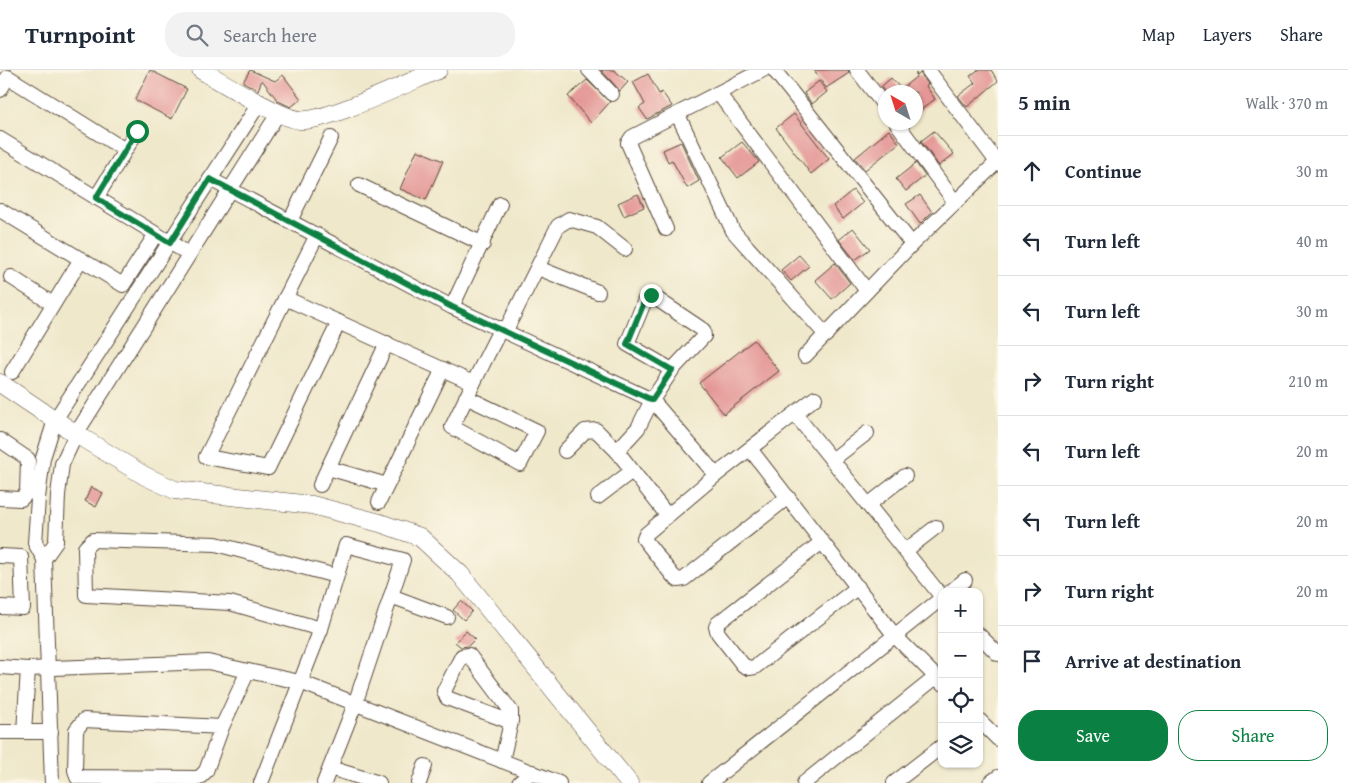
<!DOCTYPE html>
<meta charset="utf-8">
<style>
:root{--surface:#fff;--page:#f2f2f3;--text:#1f2937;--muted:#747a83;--line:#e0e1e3;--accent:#0b8043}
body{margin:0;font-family:"Gentium Book Plus",serif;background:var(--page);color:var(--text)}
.controls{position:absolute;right:15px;bottom:15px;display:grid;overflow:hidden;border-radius:10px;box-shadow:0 1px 4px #0004}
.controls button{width:45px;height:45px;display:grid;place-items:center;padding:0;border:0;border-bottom:1px solid var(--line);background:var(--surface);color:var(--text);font:25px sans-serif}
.compass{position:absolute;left:878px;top:15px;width:45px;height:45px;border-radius:50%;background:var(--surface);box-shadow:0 1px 4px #0004;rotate:321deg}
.stop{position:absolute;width:15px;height:15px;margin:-11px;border:4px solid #0b8043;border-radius:50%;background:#fff}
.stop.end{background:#0b8043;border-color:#fff;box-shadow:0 1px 5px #0008}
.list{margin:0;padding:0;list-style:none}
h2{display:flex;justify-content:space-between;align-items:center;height:65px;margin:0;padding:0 20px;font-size:21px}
h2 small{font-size:16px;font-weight:400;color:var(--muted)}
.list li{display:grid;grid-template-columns:32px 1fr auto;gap:15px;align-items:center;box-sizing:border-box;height:70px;padding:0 20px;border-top:1px solid var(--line)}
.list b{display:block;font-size:19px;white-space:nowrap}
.list em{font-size:16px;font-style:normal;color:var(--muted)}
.actions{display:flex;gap:10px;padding:15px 20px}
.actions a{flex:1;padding:11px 0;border:1px solid var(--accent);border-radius:20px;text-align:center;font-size:18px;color:var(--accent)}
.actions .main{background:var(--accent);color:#fff}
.icon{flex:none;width:28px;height:28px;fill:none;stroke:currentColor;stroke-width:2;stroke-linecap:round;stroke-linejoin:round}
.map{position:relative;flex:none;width:998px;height:713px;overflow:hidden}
header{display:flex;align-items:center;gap:30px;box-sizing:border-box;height:70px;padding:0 25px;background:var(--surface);border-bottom:1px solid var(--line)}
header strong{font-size:24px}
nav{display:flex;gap:28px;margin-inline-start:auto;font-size:18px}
.search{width:350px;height:45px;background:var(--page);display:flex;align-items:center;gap:12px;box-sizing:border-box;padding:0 18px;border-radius:20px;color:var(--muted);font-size:19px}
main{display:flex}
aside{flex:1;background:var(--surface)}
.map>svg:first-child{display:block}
.building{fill:#e49796}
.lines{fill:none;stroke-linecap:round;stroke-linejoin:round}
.minor-casing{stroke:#564638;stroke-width:16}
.tertiary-casing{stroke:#564638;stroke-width:19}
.minor{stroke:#fff;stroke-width:14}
.tertiary{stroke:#fff;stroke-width:18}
.route{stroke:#0b8043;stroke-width:6}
</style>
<header>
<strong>Turnpoint</strong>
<div class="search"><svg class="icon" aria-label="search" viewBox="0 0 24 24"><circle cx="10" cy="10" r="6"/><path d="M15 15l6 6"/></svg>Search here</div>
<nav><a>Map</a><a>Layers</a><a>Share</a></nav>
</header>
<main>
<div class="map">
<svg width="998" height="713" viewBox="0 0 998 713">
<rect width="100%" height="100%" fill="#fcf5e5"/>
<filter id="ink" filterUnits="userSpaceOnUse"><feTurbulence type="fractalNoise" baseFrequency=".02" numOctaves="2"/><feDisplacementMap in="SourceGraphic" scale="10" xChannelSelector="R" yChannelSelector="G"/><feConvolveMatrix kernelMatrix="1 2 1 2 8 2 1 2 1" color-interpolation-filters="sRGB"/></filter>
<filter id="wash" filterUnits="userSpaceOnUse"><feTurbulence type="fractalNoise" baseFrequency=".0096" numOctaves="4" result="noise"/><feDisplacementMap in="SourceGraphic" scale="20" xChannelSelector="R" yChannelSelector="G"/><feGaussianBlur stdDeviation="1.12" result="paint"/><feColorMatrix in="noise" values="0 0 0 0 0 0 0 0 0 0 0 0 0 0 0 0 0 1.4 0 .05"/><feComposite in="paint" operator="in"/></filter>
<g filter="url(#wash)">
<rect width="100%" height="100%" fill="#efe8cb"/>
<g id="blocks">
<g class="building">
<path d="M 150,0 L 187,19 L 172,49 L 135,30 Z"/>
<path d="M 250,0 L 275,11 L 283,5 L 301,29 L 291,37 L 278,31 L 262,10 L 258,20 L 243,12 Z"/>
<path d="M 601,0 L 614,0 L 628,12 L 620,21 Z"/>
<path d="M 814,0 L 848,0 L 849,3 L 826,18 Z"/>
<path d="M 978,0 L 991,0 L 998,11 L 967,37 L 958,26 L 975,13 L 970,6 Z"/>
<path d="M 916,3 L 917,6 L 920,3 L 928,14 L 926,16 L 935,29 L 916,44 L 916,22 L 885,22 L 881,17 L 891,8 L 901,19 L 916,7 Z"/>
<path d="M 648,4 L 659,24 L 662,22 L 672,36 L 647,49 L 639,38 L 645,34 L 633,12 Z"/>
<path d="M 587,10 L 610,32 L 591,53 L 568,26 Z"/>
<path d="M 819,11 L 827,22 L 812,34 L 804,23 Z"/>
<path d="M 794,44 L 829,89 L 811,104 L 776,58 Z"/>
<path d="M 889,60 L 899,73 L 865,100 L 855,88 Z"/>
<path d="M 934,61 L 954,84 L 939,96 L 921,71 Z"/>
<path d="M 681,72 L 699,111 L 687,118 L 672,90 L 668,92 L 663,80 Z"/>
<path d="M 742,72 L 759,92 L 738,108 L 722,87 Z"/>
<path d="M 417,80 L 443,91 L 426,130 L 400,119 Z"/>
<path d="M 916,93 L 925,106 L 906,121 L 896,109 Z"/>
<path d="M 853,120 L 863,133 L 843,149 L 833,136 Z"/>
<path d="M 638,124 L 644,137 L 624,146 L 618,133 Z"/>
<path d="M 920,125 L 932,142 L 920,154 L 906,134 Z"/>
<path d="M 853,158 L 870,179 L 855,190 L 839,170 Z"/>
<path d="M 799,185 L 809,196 L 791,211 L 781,200 Z"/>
<path d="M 835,193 L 850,213 L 832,229 L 815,210 Z"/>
<path d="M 754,270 L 779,301 L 724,344 L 699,313 Z"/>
<path d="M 91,417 L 103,423 L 96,437 L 85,431 Z"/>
<path d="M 461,531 L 472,541 L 464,550 L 453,540 Z"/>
<path d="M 466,561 L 475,569 L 468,576 L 461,577 L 455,572 Z"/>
</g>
</g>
</g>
<g filter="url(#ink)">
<use href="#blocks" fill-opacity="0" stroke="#564638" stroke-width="1"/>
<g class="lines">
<defs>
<g id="minor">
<path d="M 589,0 L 612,24"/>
<path d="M 774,0 L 912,174"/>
<path d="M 857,0 L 886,38"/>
<path d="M 928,0 L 997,92"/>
<path d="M 0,20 L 8,7 L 125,80"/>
<path d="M 719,24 L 867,221"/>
<path d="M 678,45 L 733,161 L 826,265"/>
<path d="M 896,52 L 955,132"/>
<path d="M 0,69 L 189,184"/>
<path d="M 210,109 L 452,237 L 652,330 L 716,405"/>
<path d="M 359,115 L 483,174"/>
<path d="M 96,128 L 137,61"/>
<path d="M 0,140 L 123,215 L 156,164"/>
<path d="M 290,151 L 331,68"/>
<path d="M 666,159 L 628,73 L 632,67 L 763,0"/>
<path d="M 317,165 L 206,387 L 268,398 L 339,252"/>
<path d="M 538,198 L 598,222"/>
<path d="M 11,207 L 53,234"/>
<path d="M 285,228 L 473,313"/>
<path d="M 452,237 L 500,134"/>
<path d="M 506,260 L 558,156 L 569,149 L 597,157 L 625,179"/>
<path d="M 805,286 L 912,174 L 998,91"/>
<path d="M 12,302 L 81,189"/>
<path d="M 466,327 L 537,361 L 520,394 L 452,357 C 468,324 484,291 501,258"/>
<path d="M 795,344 L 942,527"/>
<path d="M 0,370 L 28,389 L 27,423 L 21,429 L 0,428"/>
<path d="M 750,379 L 895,566 L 942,613"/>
<path d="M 565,381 L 585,361 L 596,360 L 617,381 L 667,445"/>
<path d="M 617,381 L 638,358 L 652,330 L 672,300 L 704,266 L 703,260 L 651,225 L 645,230 L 627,274 L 672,300"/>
<path d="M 832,390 L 867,363"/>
<path d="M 328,398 L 387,415"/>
<path d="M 320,415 L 387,273"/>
<path d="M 598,427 L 632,401"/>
<path d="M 788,427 L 684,509 L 678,510 L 673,506 L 644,469 L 646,464 L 716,405 L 815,328"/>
<path d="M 379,432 L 443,299"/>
<path d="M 868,435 L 905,406"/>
<path d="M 822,472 L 718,553 L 716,557 L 718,563 L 743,595 L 749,598 L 755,597 L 858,517"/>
<path d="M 905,481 L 936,457"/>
<path d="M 0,486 L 21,487 L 23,538 L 0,537"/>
<path d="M 44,489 L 56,472 L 58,425 L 62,394 L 76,364 L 279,42"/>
<path d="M 950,522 L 965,510"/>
<path d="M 391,526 L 447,547"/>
<path d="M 321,559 L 230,533 L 86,525 L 85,478 L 93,470 L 216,474 L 336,506"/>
<path d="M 979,565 L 998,584"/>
<path d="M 0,597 L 28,599 L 208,592 L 248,601 L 300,612 L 559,713"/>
<path d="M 979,650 L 998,669"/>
<path d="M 222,657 L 84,650 L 76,660 L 75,700 L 77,707 L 199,708 L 206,701 L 222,657 L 248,601"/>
<path d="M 0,662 L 51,662"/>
<path d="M 24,662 L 28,599"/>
<path d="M 502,691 L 511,652 L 511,641 L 469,585 L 462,586 L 444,621 L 447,628 L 511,652"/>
<path d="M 330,698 L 379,713"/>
<path d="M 52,713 L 44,489 L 35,473 L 38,428 L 43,388 L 55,350 L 260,32"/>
<path d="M 261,713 L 321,559 L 346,475 L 403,490 L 355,634 L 324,713"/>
<path d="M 419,713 L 425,696"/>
<path d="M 519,713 L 532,702"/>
<path d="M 709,713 L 942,528"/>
<path d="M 804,713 L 936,607"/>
<path d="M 894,713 L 942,676"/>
<path d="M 990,713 L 998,707"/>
</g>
<g id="tertiary">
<path d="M 201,0 C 222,12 279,48 300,50 C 324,53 411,11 438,0"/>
<path d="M 0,313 L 76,364 L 145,406 L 175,420 L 312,435 L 380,453 L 420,467 L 460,504 L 629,713"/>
</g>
</defs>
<use href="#minor" class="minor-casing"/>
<use href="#tertiary" class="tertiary-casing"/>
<use href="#minor" class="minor"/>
<use href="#tertiary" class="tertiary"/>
</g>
</g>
<g class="lines" filter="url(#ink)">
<path class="route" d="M 137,61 L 96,128 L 170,173 L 210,109 L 452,237 L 652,330 L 672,300 L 627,274 L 645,230 L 651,225"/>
</g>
</svg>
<div class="controls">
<button>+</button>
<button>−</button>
<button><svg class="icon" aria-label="locate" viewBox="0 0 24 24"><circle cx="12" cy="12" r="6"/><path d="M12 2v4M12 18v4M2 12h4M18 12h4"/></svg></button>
<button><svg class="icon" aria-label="layers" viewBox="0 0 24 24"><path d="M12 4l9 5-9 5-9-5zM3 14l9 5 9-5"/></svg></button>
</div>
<svg class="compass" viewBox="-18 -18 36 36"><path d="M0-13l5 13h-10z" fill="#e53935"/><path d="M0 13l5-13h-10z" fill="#747a83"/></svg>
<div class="stop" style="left:137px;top:61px"></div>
<div class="stop end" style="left:651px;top:225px"></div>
</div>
<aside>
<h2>5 min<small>Walk · 370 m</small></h2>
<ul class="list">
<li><svg class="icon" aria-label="ahead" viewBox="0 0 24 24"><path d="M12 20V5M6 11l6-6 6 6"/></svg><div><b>Continue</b></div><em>30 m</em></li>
<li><svg class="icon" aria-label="left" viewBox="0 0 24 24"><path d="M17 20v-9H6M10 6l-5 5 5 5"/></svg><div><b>Turn left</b></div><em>40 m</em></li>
<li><svg class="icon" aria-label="left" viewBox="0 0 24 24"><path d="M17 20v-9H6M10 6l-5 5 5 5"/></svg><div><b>Turn left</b></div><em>30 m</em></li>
<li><svg class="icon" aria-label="right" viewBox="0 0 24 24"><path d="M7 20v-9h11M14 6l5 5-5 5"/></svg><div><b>Turn right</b></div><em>210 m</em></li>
<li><svg class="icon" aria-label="left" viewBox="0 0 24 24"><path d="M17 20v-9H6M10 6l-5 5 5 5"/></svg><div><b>Turn left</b></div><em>20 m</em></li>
<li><svg class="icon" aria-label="left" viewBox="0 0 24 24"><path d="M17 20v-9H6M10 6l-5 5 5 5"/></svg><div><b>Turn left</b></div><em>20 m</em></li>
<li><svg class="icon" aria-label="right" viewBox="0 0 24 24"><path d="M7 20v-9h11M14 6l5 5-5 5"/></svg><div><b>Turn right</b></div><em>20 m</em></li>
<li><svg class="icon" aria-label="arrive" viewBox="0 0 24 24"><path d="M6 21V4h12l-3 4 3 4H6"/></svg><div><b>Arrive at destination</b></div></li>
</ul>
<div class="actions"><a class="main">Save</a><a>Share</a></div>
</aside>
</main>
